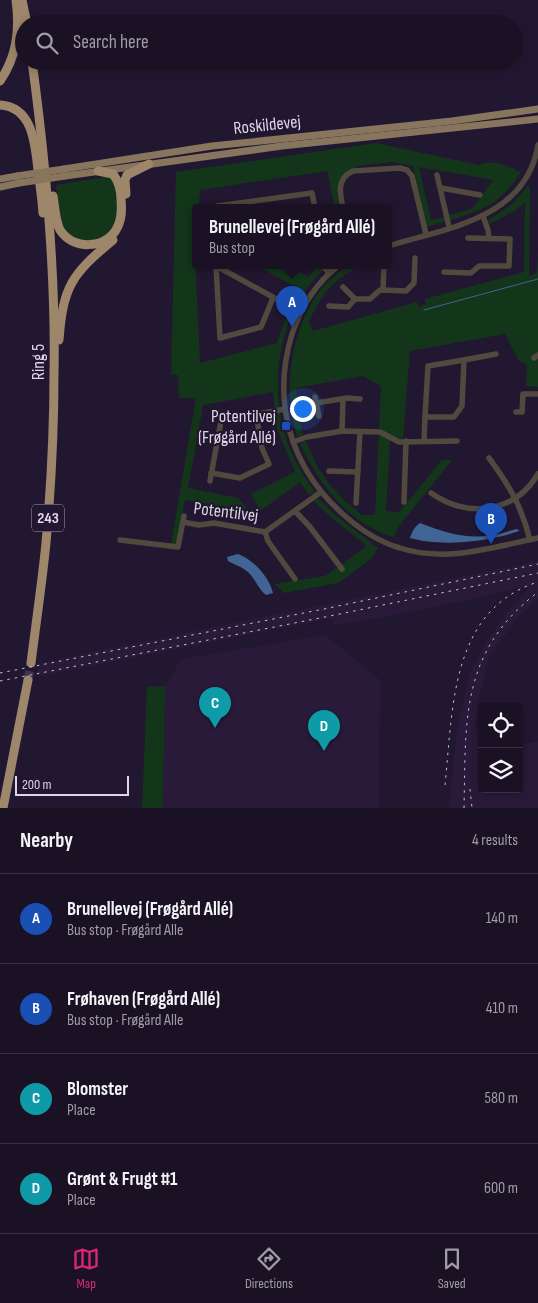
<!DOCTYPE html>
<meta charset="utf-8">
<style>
:root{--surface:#1a1124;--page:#271f31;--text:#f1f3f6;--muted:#9f9da6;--line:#383141;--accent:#db2777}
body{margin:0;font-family:"Sofia Sans Condensed",sans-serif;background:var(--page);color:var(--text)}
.controls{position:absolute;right:15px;bottom:15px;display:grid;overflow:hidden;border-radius:5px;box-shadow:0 2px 8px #0003}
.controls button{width:45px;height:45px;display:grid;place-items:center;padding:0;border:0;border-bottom:1px solid var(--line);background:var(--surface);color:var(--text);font:25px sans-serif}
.scale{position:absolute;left:15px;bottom:12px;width:114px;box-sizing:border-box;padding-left:5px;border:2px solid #ddd6e8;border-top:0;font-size:14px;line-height:18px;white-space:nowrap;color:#ddd6e8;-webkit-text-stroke:4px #221730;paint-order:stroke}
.you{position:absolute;left:302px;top:408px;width:18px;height:18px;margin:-12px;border:4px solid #fff;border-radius:50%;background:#1a73e8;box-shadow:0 0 0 8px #1a73e833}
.badge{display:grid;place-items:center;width:32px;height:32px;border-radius:50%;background:var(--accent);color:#fff;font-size:16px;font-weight:700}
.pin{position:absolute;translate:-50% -41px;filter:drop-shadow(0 1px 2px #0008)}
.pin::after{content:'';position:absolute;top:26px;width:18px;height:15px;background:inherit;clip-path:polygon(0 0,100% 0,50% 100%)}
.popup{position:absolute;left:192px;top:204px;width:200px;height:65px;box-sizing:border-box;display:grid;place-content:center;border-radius:5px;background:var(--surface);filter:drop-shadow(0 1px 4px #0005);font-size:16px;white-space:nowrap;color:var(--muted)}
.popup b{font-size:19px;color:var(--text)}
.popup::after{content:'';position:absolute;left:50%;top:100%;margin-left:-10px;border:10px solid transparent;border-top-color:var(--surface)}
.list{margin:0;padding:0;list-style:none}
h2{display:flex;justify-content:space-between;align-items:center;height:65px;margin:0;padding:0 20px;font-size:21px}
h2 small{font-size:16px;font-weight:400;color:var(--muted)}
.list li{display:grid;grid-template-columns:32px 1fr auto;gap:15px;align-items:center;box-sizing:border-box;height:90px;padding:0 20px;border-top:1px solid var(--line)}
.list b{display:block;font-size:19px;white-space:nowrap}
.list p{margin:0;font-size:16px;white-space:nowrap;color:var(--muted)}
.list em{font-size:16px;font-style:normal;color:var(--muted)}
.icon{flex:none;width:28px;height:28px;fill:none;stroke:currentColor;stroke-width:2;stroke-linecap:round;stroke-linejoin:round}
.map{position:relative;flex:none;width:538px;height:808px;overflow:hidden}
.search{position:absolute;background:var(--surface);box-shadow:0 2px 8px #0003;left:15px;right:15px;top:15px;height:55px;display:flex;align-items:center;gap:12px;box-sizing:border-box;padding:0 18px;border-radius:28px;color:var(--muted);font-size:19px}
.sheet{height:425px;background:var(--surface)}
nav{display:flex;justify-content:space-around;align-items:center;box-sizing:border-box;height:70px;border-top:1px solid var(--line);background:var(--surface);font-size:14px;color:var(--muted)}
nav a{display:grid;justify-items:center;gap:2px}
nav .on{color:var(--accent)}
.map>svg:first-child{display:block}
.built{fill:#291a3a}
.green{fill:#13361b}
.water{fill:#406494}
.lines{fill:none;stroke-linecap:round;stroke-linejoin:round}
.stream{stroke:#406494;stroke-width:1}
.highway-tunnel{stroke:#3e344c;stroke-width:9;stroke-dasharray:9 4.5;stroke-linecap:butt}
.minor{stroke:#52493e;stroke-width:5.5}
.major{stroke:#88755d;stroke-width:7}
.highway{stroke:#9d8669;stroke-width:9}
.rail{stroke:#c7c0d3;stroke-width:1;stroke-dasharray:2.5 5;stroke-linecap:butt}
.major-bridge{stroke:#88755d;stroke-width:7}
.transit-dot{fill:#1a4fb4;stroke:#221730;stroke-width:2}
.labels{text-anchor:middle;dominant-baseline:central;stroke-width:4.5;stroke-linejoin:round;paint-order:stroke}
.shield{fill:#221730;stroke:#a59db1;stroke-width:1}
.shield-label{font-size:16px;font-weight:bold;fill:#ddd6e8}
.street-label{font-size:18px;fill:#ddd6e8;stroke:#221730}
.poi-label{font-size:18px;fill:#ddd6e8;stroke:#221730;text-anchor:end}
</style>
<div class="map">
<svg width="538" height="808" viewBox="0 0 538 808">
<rect width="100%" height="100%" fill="#221730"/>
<g class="built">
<path d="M 538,561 L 538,598 L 515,620 L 488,660 L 477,708 L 475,729 L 482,734 L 482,789 L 519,789 L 519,744 L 538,742 L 538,808 L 449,808 L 457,729 L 469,676 L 486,642 L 506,614 L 531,586 L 425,609 L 333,626 L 331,618 L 37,677 L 39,663 Z"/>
<path d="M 325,635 L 380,680 L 379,808 L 163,808 L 165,686 L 181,659 Z"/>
</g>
<g class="green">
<path d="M 376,143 L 479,165 C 495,159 506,165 521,172 C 500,204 486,209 450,220 L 449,215 L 472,209 L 493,180 L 419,167 L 431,220 L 444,217 L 444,222 L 426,227 L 413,166 L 392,162 L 357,166 L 338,188 L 341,208 L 335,208 L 327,171 L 200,190 L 199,208 L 196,208 L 196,234 L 194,234 L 200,363 L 277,343 L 289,309 L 300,289 L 256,266 L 287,266 L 308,277 L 319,266 L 328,266 C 281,304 268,379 285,435 C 291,456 302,474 315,492 L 309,495 L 300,482 L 260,511 L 251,494 L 295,472 L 277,429 L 273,392 L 203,405 L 188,488 L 238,498 L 246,506 L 245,510 L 185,500 L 177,545 L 171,544 L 196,398 L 179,398 L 178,375 L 171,374 L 176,172 Z"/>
<path d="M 111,176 L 117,182 L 118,221 L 109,235 L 86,242 L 69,235 L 60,224 L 56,185 Z"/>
<path d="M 529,185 L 530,189 L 529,276 L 537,273 L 538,249 L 538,387 L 526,386 L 527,365 L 519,361 L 505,334 L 410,351 L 403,438 L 390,441 L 386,511 L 399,512 L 442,460 L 452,460 L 399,526 L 393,537 C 388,535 383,534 378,531 C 342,515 316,478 300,444 L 306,441 L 318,468 L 330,485 L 345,501 L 362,515 L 375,515 L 381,386 L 363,376 L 296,388 L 297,407 L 303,435 L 297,437 C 292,418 289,399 290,380 C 292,343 306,296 337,274 C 341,271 345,266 350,266 C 354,265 358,266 362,266 C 334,278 321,294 309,322 L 313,331 L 417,302 L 419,307 L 426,304 L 425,299 L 524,272 L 525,202 L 516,210 L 490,224 L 488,220 L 511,205 Z"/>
<path d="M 318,498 L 334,514 L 378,548 L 371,559 L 338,583 L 284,593 L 274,584 L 325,576 L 367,546 C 349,531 330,518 314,501 Z"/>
<path d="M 165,686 L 163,808 L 142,808 L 147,687 Z"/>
</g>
<g class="water">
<path d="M 420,523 C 457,537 477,542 516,529 L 519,530 L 519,531 C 489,542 441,547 410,538 C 412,532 414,527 420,523 Z"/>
<path d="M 238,554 C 254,560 269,577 273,593 L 266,595 C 258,589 256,580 249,573 C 243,567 235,565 228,561 L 227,557 Z"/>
</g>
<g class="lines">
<path class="stream" d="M 424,310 L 538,279"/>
<path class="highway-tunnel" d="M 28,680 L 31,663"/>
<g class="minor">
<path d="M 437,175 L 449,227"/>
<path d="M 441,188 L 480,195"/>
<path d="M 221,208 L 217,206 L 312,193 L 315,208"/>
<path d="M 343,208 C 340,193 336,179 353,171 L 400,168 L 407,170 L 412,176 L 426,234"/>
<path d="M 483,216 L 488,230 L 489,238"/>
<path d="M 388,246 C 447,228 526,219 538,145"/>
<path d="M 216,266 L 220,338 L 261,327 L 273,298"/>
<path d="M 323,266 L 329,273"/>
<path d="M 338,266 C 315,284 301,307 292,334 C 271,403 291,469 345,516 C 361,530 379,542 400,548 C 446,563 493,547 538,538"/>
<path d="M 384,266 L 383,290 L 406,291 L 414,283 L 415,258"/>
<path d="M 216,268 L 220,268 L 300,312"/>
<path d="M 444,272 L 471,273 L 479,266 L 509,266 L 510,239 L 468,238"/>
<path d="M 343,287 L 355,299 L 370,299 L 380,290 L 383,290"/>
<path d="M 329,306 L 348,307 L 355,299"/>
<path d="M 534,358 L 538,355"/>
<path d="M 315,397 L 319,416"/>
<path d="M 316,403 L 347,398 L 360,399"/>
<path d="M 516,412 L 522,412 L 523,394 L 538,394"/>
<path d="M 425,417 L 428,366 L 464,360"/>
<path d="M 342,431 L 343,399"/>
<path d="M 424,441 L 425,417 L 454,417 L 462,406 L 464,360 L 496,354"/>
<path d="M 293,442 L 307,437 L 342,431 L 380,432 L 399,442 L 457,441"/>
<path d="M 489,458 C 509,485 522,507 530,540"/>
<path d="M 329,471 L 358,472"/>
<path d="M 211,473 L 240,478 L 269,464 L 262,448 L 256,414"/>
<path d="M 210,481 L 221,421 L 285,409"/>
<path d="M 431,493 C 467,518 514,514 538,474"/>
<path d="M 404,502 L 406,441"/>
<path d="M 356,503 L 360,432"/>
<path d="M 295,511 L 310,527 L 342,569"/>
<path d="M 183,522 L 199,525 L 214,523 L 265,532 L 321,492"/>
<path d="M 265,532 L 268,541 L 295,579"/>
<path d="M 120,540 L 178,547 L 184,516"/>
</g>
<g class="major">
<path d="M 64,169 L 212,146 L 452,121 L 538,109"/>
<path d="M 65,176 L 282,146 L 538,119"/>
<path d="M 0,179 L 17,176"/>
<path d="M 0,187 L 19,183"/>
</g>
<g class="highway">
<path d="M 22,0 L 27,24"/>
<path d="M 0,81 C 17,56 20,30 16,0"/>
<path d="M 0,105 C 33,107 35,144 38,170 C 40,184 42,199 43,213"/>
<path d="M 126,194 L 125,180 L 127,175 L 149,164"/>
<path d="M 53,196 C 55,207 55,220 60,230 C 73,250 104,249 116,230 C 122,220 122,210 121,199 C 121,190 119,182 113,174 L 98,171"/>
<path d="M 59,340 C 63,286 72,274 113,240"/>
<path d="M 31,663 C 36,623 42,583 46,543 C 51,487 54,430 54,374 C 56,269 46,165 32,61"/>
<path d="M 3,808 L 28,680"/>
</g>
<g class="rail">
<path d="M 0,673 L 324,609 L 538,564"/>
<path d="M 0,681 L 325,617 L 538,573"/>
<path d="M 445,785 C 453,709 450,610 538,582"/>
<path d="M 470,789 L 472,808"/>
<path d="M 464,808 C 466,719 460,652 538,592"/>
</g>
<g class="major-bridge">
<path d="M 17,176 L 64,169"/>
<path d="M 19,183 L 65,176"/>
</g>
</g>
<rect class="transit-dot" x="281" y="421" width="10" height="10" rx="2.5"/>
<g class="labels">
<rect class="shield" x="32" y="504.5" width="32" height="27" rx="4"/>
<g class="shield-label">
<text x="48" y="518">243</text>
</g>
<g class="street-label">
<text transform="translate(267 125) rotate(-6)">Roskildevej</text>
<text transform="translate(38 362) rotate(-90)">Ring 5</text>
<text transform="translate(226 512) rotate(7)">Potentilvej</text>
</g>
<g class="poi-label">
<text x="276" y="416">Potentilvej<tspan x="276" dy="21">(Frøgård Allé)</tspan></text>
</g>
</g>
</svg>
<div class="controls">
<button><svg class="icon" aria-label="locate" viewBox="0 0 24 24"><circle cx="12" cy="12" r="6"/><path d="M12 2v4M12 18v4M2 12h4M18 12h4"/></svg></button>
<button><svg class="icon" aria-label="layers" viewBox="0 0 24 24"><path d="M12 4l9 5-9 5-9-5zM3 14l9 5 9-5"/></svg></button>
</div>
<div class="scale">200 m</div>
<div class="you"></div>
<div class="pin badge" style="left:292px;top:327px;background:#1a4fb4">A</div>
<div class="popup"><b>Brunellevej (Frøgård Allé)</b>Bus stop</div>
<div class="pin badge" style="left:491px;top:544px;background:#1a4fb4">B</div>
<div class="pin badge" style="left:215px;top:728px;background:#0f9aa8">C</div>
<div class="pin badge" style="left:324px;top:751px;background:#0f9aa8">D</div>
<div class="search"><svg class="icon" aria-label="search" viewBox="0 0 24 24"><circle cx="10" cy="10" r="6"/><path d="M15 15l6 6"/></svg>Search here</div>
</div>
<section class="sheet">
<h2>Nearby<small>4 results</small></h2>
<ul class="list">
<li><span class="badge" style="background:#1a4fb4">A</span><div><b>Brunellevej (Frøgård Allé)</b><p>Bus stop · Frøgård Alle</p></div><em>140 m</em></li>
<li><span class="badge" style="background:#1a4fb4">B</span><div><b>Frøhaven (Frøgård Allé)</b><p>Bus stop · Frøgård Alle</p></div><em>410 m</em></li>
<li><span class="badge" style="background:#0f9aa8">C</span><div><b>Blomster</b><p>Place</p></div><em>580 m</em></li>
<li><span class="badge" style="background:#0f9aa8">D</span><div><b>Grønt &amp; Frugt #1</b><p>Place</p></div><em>600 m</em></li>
</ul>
</section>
<nav>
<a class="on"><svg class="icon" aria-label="map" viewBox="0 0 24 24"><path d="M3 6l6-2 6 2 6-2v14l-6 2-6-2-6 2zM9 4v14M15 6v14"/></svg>Map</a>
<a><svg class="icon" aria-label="directions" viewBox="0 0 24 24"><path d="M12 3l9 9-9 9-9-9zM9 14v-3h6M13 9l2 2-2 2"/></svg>Directions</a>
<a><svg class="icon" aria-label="saved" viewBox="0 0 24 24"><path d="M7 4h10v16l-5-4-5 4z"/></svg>Saved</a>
</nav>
